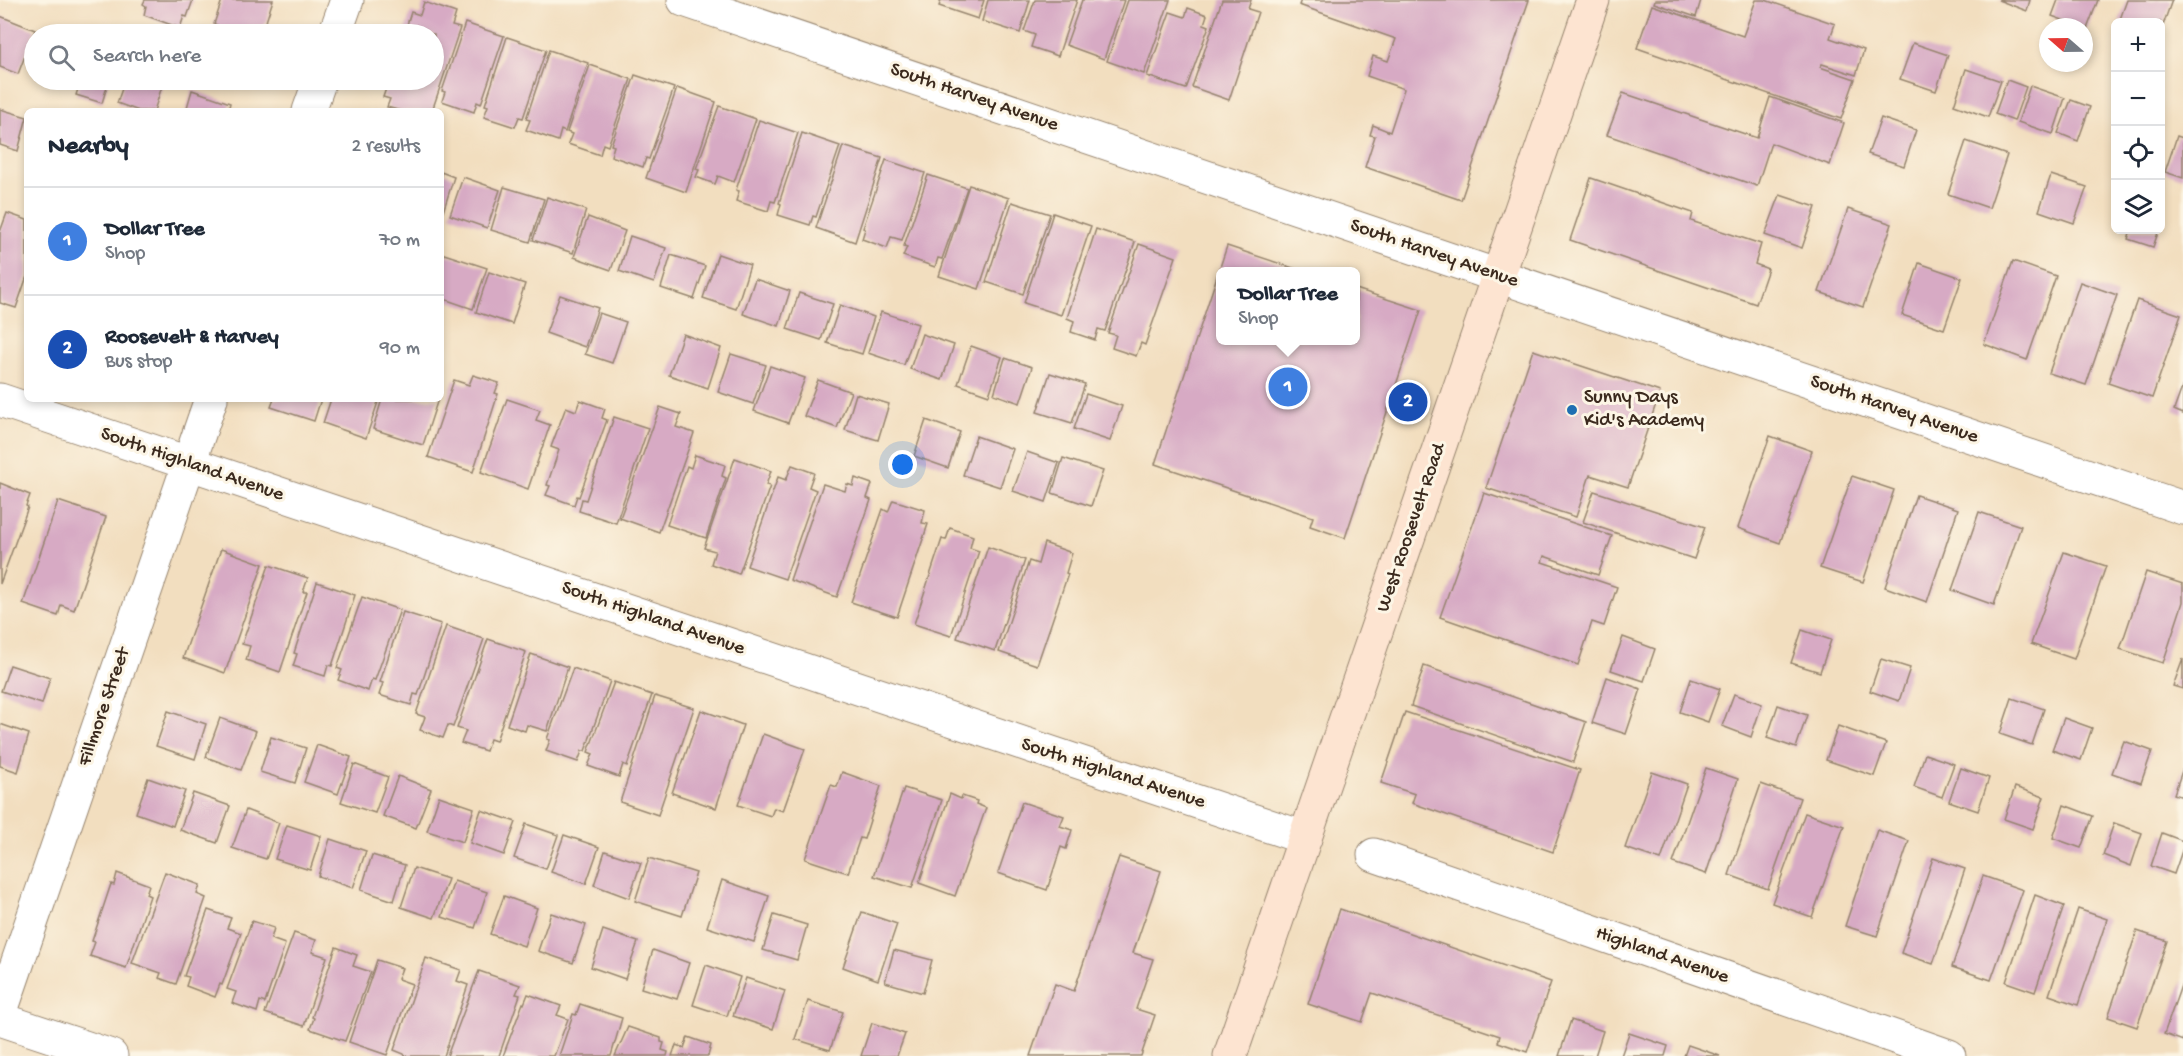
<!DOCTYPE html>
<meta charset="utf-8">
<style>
:root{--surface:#fff;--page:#f6f6f7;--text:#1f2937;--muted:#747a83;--line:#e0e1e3;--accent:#d93025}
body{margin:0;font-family:"Gochi Hand",sans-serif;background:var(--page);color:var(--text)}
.controls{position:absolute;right:18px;top:18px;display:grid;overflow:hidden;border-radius:9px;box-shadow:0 3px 9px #0003}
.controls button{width:54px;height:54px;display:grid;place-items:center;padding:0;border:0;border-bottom:2px solid var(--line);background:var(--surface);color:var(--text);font:30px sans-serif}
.compass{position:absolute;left:2039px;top:18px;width:54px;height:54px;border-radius:50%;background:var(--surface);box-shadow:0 3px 9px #0003;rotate:290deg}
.you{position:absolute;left:903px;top:465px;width:21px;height:21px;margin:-15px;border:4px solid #fff;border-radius:50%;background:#1a73e8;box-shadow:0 0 0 9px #1a73e833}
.badge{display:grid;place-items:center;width:39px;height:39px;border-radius:50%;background:var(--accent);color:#fff;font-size:20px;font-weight:700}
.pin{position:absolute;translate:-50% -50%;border:3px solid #fff;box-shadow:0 2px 6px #0006}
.popup{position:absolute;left:1216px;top:267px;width:144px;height:78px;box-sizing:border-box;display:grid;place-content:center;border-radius:9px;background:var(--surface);filter:drop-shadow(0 2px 4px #0005);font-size:20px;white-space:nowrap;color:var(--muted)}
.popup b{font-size:22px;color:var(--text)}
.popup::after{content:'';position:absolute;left:50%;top:100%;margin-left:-12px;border:12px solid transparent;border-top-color:var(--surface)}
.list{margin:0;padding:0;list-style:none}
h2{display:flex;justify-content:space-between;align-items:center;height:78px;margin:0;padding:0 24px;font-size:26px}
h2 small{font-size:20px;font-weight:400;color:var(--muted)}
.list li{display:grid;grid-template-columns:39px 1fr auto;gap:18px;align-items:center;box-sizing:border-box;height:108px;padding:0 24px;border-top:2px solid var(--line)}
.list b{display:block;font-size:22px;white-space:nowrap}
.list p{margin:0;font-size:20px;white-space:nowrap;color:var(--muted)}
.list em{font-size:20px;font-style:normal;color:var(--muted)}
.icon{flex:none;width:33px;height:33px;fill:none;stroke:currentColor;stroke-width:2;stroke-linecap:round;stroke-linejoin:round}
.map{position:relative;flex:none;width:2183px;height:1056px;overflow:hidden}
.search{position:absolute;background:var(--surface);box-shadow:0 3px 9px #0003;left:24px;top:24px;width:420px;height:66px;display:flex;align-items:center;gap:15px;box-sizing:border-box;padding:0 21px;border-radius:33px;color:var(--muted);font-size:22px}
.panel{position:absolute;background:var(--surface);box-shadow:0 3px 9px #0003;left:24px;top:108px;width:420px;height:294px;border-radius:9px}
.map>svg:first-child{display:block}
.building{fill:#d7aac4}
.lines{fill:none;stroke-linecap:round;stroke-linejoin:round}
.street-casing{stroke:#96846e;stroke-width:35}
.secondary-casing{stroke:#96846e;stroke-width:35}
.street{stroke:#fff;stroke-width:33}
.secondary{stroke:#fde4d1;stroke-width:33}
.poi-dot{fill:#1f6fb2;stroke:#fcf5e5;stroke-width:2}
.labels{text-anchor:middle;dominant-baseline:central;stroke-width:6;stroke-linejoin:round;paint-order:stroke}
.street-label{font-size:20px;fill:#3b2a1e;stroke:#fcf5e5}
.poi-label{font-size:20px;fill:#3b2a1e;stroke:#fcf5e5;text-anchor:start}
</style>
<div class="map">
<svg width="2183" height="1056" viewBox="0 0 2183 1056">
<rect width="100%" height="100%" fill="#fcf5e5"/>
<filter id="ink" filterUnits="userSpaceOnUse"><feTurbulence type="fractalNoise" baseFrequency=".0167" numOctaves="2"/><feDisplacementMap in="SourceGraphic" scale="12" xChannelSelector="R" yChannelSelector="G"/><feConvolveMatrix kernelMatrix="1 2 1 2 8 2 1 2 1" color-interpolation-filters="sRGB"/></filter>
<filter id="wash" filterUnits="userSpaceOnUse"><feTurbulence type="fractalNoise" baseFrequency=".008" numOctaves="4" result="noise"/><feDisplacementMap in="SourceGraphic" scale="24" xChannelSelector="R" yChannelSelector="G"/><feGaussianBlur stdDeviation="1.35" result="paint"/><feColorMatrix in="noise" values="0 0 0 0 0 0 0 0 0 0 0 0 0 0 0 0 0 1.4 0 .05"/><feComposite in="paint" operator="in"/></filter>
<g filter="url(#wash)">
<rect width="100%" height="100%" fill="#f2debf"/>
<g id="blocks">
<g class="building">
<path d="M 145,0 L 193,0 L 187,17 L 184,16 L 180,28 L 144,15 L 146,6 L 143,4 Z"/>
<path d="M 222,0 L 273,0 L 262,34 L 214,34 L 217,25 L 214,24 Z"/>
<path d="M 941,0 L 984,0 L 978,19 L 939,6 Z"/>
<path d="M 988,0 L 1030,0 L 1020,33 L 982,21 Z"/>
<path d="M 1035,0 L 1077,0 L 1058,56 L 1031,47 L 1035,35 L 1024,31 Z"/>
<path d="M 1082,0 L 1124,0 L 1104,59 L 1066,45 Z"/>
<path d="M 1128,0 L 1170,0 L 1144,74 L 1107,61 Z"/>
<path d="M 1222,0 L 1251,0 L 1248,9 L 1258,12 L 1229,100 L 1192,87 Z"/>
<path d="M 1301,0 L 1529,0 L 1461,200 L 1365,167 L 1375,136 L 1370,135 L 1373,125 L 1390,132 L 1404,89 L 1367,76 L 1373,56 L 1388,61 L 1396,39 L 1299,5 Z"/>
<path d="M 1655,0 L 1701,0 L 1696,17 L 1654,3 Z"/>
<path d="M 1756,0 L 1765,0 L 1835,24 L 1830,38 L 1864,50 L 1856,75 L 1822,64 L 1820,67 L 1855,79 L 1841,119 L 1637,48 L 1652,5 L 1743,36 Z"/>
<path d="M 1998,0 L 2030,0 L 2027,11 Z"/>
<path d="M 2058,0 L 2098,0 L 2087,29 L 2052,16 Z"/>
<path d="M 2127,0 L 2172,0 L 2161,31 L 2160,22 L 2119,22 Z"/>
<path d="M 424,2 L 456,13 L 452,26 L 460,28 L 432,111 L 401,111 L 387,107 L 390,99 L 383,97 L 389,80 L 434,80 L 434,34 L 397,34 L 399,29 L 405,31 L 411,12 L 420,15 Z"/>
<path d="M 1188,8 L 1207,15 L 1204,24 L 1209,26 L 1186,89 L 1147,76 L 1170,12 L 1185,17 Z"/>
<path d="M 0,16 L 35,30 L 18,74 L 0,67 Z"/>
<path d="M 465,23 L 504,36 L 481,104 L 477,102 L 474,112 L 442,101 L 445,92 L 442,91 Z"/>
<path d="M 507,37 L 546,50 L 523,118 L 519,117 L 515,127 L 484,117 L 488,106 L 485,105 Z"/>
<path d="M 1913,43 L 1948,55 L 1936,91 L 1900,79 Z"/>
<path d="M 549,50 L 588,63 L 565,132 L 561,130 L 558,141 L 526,130 L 530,120 L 526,119 Z"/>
<path d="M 590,65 L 631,79 L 608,146 L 603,144 L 600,155 L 568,144 L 572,134 L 567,132 Z"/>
<path d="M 1966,69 L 2001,81 L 1988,117 L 1954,105 Z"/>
<path d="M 635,75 L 674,88 L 649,159 L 646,158 L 643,167 L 611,156 L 614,146 L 611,145 Z"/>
<path d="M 81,80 L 109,80 L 102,103 L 76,95 Z"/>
<path d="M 125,80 L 164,80 L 154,111 L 139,111 L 117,103 Z"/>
<path d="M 2007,80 L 2026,87 L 2014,121 L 1995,114 Z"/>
<path d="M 2030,86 L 2065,98 L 2053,134 L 2018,122 Z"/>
<path d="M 677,88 L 716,102 L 686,192 L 646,178 Z"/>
<path d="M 192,90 L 230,103 L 228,111 L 186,111 Z"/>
<path d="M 1623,93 L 1757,138 L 1770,97 L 1844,123 L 1830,165 L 1771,143 L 1757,186 L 1607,135 Z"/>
<path d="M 2071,100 L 2090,107 L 2078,141 L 2058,133 Z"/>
<path d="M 719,106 L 756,119 L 734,182 L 718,176 L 715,184 L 696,177 L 699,170 L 696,169 Z"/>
<path d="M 0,109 L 27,117 L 18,151 L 0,145 Z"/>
<path d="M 1881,118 L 1916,130 L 1904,166 L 1868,154 Z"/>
<path d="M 759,120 L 798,133 L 775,202 L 771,201 L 768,211 L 736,201 L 739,191 L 736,190 Z"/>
<path d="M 802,133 L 840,146 L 816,217 L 813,216 L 810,225 L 778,215 L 781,204 L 779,203 Z"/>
<path d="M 2177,136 L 2183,138 L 2183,178 L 2165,172 Z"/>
<path d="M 1966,141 L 2007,155 L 1989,208 L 1948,194 Z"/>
<path d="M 843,146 L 882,158 L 855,242 L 816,228 Z"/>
<path d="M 886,160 L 925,173 L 902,240 L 891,237 L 887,248 L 862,239 L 865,229 L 863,228 Z"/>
<path d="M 441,172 L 454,177 L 443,212 L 441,212 Z"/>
<path d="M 928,175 L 967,188 L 942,259 L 938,258 L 935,267 L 903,256 L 907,247 L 904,246 Z"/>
<path d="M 2051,175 L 2087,187 L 2074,223 L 2039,211 Z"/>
<path d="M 463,177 L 500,190 L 487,228 L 450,215 Z"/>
<path d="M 1591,178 L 1693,213 L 1691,221 L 1761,244 L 1755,264 L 1768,269 L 1756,304 L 1570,240 Z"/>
<path d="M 969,185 L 1009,198 L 979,289 L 939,276 Z"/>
<path d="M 504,187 L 544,199 L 530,242 L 491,230 Z"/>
<path d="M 1780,195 L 1816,207 L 1802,248 L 1765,235 Z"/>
<path d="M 547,197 L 586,210 L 573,253 L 533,240 Z"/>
<path d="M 1012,202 L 1050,214 L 1023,294 L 986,282 Z"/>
<path d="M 1848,209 L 1892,224 L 1863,307 L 1819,292 Z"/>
<path d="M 7,213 L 27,220 L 27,276 L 16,308 L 0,303 L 0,232 Z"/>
<path d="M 1053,213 L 1091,226 L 1061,315 L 1024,303 Z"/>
<path d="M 588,217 L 625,231 L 611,270 L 574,257 Z"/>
<path d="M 1096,229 L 1135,242 L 1105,331 L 1098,329 L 1095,340 L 1071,332 L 1074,321 L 1067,318 Z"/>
<path d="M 2131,230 L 2159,230 L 2153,247 L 2128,239 Z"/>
<path d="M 630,236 L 666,248 L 654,283 L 619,271 Z"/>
<path d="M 1139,244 L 1176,257 L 1145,345 L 1141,343 L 1136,356 L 1112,348 L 1116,335 L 1108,333 Z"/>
<path d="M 1227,246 L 1302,271 L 1220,272 L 1220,340 L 1356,340 L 1356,289 L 1421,310 L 1345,538 L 1310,526 L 1313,517 L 1155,464 Z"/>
<path d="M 441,253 L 487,268 L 473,309 L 441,298 Z"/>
<path d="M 718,254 L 750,265 L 736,309 L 703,298 Z"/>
<path d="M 671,255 L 705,266 L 694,299 L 661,288 Z"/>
<path d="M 2013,261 L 2056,276 L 2027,360 L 1984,344 Z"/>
<path d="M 1919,263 L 1962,278 L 1944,329 L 1902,315 Z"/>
<path d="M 489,272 L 525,284 L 512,324 L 476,312 Z"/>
<path d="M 755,279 L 790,291 L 779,326 L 743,314 Z"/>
<path d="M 2080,282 L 2117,295 L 2086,385 L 2049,373 Z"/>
<path d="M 799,293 L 833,304 L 821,340 L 787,329 Z"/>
<path d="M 560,295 L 598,308 L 585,347 L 546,333 Z"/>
<path d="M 2137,300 L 2181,315 L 2152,398 L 2108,383 Z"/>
<path d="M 840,305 L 874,317 L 862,354 L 827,343 Z"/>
<path d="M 881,312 L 918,324 L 904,365 L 868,353 Z"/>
<path d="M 599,313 L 626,322 L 612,363 L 585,354 Z"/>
<path d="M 683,334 L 721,348 L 708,388 L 669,375 Z"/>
<path d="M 922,334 L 954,345 L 942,380 L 910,369 Z"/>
<path d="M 971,346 L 1002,357 L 989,395 L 958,384 Z"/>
<path d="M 1533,350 L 1660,392 L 1628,487 L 1590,475 L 1576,517 L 1486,488 Z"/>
<path d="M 731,354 L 766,365 L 753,404 L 718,392 Z"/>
<path d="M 1005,358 L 1032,367 L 1020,403 L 994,394 Z"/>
<path d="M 770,366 L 805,378 L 788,423 L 754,411 Z"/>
<path d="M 1050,373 L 1085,384 L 1072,423 L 1037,412 Z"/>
<path d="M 473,375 L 499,383 L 495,393 L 498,394 L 473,472 L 428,457 L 454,380 L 469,385 Z"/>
<path d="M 818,380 L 851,392 L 837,428 L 804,416 Z"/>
<path d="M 2183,385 L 2183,414 L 2174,410 Z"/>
<path d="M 856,394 L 889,404 L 878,440 L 845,430 Z"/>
<path d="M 1086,394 L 1122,406 L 1110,441 L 1074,429 Z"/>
<path d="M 274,399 L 321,399 L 314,421 L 271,407 Z"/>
<path d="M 331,399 L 379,399 L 366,438 L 323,423 Z"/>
<path d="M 382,399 L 438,399 L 423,445 L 373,429 Z"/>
<path d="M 507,399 L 540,410 L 536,420 L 550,425 L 528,489 L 481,472 Z"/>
<path d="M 580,400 L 605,409 L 602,418 L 607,420 L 579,497 L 577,496 L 574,505 L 546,495 L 550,486 L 547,485 L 559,450 L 551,447 L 566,407 L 576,411 Z"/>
<path d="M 660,407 L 681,414 L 676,427 L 694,433 L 659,532 L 620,518 Z"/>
<path d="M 614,417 L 648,428 L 616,523 L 579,511 L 582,499 L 586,500 Z"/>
<path d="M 926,420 L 960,432 L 948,468 L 914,456 Z"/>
<path d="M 976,436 L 1013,449 L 1000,487 L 963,475 Z"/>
<path d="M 1770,436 L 1812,451 L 1780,543 L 1738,528 Z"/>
<path d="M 1027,452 L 1059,463 L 1046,502 L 1013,491 Z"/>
<path d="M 695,455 L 725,465 L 722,476 L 726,478 L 706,538 L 667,525 L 687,466 L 691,468 Z"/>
<path d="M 735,458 L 771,471 L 766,485 L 770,486 L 739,574 L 711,564 L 715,551 L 704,548 Z"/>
<path d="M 1063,458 L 1103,471 L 1091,506 L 1052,493 Z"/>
<path d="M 792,465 L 814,473 L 809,487 L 816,490 L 785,579 L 747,566 L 778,477 L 786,480 Z"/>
<path d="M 1852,476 L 1894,490 L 1863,582 L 1820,568 Z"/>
<path d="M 855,478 L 872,484 L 867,498 L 871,500 L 837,597 L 790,580 L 823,484 L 845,491 L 847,484 L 853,486 Z"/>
<path d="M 0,483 L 30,495 L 26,506 L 28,507 L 0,584 Z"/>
<path d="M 1594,491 L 1705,527 L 1694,559 L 1583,522 Z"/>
<path d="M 1484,493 L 1612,536 L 1598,575 L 1544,556 L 1542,562 L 1617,587 L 1604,626 L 1592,622 L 1578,665 L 1440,617 Z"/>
<path d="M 1916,495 L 1958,509 L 1927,602 L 1885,587 Z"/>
<path d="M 893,500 L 925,510 L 922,523 L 928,524 L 897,617 L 851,602 L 883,509 L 888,512 Z"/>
<path d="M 58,501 L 106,517 L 74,610 L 61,605 L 58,616 L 23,604 Z"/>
<path d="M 1979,512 L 2021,526 L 1994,605 L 1952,590 Z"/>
<path d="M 950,528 L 973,536 L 970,548 L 979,551 L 951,636 L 914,624 L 942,539 L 946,540 Z"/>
<path d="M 1044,543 L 1072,553 L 1066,573 L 1068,574 L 1037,665 L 999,652 L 1029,561 L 1038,564 Z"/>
<path d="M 988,547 L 1025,560 L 995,651 L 957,638 Z"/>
<path d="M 221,549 L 263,564 L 225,673 L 183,658 Z"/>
<path d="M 2064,552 L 2106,566 L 2074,659 L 2031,644 Z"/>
<path d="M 269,565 L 308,578 L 303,592 L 307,592 L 280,672 L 246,660 L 250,646 L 242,644 Z"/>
<path d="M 2146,572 L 2183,584 L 2183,602 L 2163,663 L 2120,649 Z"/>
<path d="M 317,582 L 355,595 L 332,666 L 328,665 L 325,676 L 293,666 L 297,654 L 294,653 Z"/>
<path d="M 362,597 L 400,610 L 375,680 L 372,679 L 368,691 L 338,680 L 342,670 L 337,668 Z"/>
<path d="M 403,612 L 441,624 L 418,695 L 414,694 L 411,705 L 379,695 L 383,683 L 380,682 Z"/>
<path d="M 446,626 L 484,639 L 453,727 L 448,725 L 443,738 L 420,730 L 425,717 L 416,714 Z"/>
<path d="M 1802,630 L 1831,640 L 1820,672 L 1791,663 Z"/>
<path d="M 1623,637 L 1655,649 L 1644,681 L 1611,670 Z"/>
<path d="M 488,639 L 526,652 L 496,741 L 490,739 L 486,751 L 461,743 L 466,731 L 457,728 Z"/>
<path d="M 531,654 L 568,667 L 547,731 L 527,725 L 525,731 L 507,725 Z"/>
<path d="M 1881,659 L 1910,668 L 1899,701 L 1870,691 Z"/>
<path d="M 2183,659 L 2183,689 L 2173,686 Z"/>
<path d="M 10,665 L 50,678 L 42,704 L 1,691 Z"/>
<path d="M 1424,666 L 1586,722 L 1573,762 L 1411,706 Z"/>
<path d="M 573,668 L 610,681 L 585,751 L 582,751 L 578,762 L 546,751 L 550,740 L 547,739 Z"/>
<path d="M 1607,677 L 1641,689 L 1626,734 L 1592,723 Z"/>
<path d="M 1691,679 L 1720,689 L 1708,722 L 1680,712 Z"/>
<path d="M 614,682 L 652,695 L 627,766 L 623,764 L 619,777 L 588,766 L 593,754 L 588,752 Z"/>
<path d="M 1734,694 L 1762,704 L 1751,737 L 1722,726 Z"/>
<path d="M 655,696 L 694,708 L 658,815 L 620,802 Z"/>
<path d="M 2012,698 L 2044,709 L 2032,745 L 2000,734 Z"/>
<path d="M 1778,705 L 1807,715 L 1796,748 L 1767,738 Z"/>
<path d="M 701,710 L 743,725 L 716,808 L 672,793 Z"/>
<path d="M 168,711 L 206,724 L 195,759 L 156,746 Z"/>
<path d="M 1405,712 L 1580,770 L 1553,852 L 1412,803 L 1415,794 L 1381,783 Z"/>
<path d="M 220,718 L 256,731 L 241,770 L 206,757 Z"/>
<path d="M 2064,718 L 2092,728 L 2081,760 L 2052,750 Z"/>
<path d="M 0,724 L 29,734 L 18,772 L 0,766 Z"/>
<path d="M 1838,726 L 1886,743 L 1874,776 L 1826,760 Z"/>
<path d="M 763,734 L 805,749 L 783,811 L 774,808 L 771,816 L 738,805 Z"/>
<path d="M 271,737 L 306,748 L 295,783 L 260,772 Z"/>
<path d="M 2124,741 L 2152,751 L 2141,783 L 2112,773 Z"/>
<path d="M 317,745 L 351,757 L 338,794 L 304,782 Z"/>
<path d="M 1925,754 L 1954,764 L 1942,797 L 1914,787 Z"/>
<path d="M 354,764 L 388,777 L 375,813 L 341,802 Z"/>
<path d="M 1706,768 L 1738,779 L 1706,874 L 1673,863 Z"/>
<path d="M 1961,768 L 1989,778 L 1978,811 L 1949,801 Z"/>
<path d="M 2183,768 L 2183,797 L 2174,794 Z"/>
<path d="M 842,772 L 881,786 L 864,839 L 860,838 L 848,873 L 805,859 L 831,785 L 837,787 Z"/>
<path d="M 1652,772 L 1687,784 L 1661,860 L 1625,848 Z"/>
<path d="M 398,776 L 431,789 L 416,828 L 383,816 Z"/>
<path d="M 148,778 L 185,791 L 173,826 L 136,813 Z"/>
<path d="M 1761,784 L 1800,798 L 1768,889 L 1729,875 Z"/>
<path d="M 2015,787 L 2044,797 L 2033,829 L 2004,819 Z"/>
<path d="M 904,788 L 942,800 L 912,888 L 874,876 Z"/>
<path d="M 193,793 L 230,806 L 217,843 L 180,830 Z"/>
<path d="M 950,794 L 961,799 L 962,796 L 977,801 L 976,804 L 986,808 L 955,896 L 919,883 Z"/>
<path d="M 439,796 L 474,808 L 463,842 L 427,831 Z"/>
<path d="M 1022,802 L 1064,816 L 1060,826 L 1072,830 L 1066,849 L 1061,847 L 1047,890 L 998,873 Z"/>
<path d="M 2064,805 L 2093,816 L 2081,848 L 2053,838 Z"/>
<path d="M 246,810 L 279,823 L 266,859 L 232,848 Z"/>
<path d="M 481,810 L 516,822 L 504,855 L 470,843 Z"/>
<path d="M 1805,813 L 1844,826 L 1812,917 L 1772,903 Z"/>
<path d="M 2114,823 L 2142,833 L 2131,866 L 2103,855 Z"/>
<path d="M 526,824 L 558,835 L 546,869 L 514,858 Z"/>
<path d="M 287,825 L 321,836 L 310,870 L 275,859 Z"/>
<path d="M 1877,830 L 1909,841 L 1877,936 L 1845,926 Z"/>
<path d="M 2162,833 L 2183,841 L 2183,848 L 2174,874 L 2151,866 Z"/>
<path d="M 564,835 L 599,847 L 586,884 L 551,872 Z"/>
<path d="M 330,839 L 366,851 L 353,888 L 318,876 Z"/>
<path d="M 605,851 L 641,863 L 629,898 L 594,885 Z"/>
<path d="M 372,855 L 405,865 L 394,901 L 361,890 Z"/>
<path d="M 1119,857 L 1161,871 L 1133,953 L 1153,959 L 1136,1009 L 1155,1015 L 1141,1056 L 1030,1056 L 1055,984 L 1074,991 Z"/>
<path d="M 649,858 L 696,873 L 682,916 L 635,901 Z"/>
<path d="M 1933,858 L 1965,869 L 1933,964 L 1901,953 Z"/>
<path d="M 414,868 L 448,879 L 434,918 L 401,907 Z"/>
<path d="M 165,872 L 200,885 L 197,894 L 206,898 L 176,984 L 159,978 L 161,973 L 132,963 Z"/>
<path d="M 117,873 L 149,885 L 146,894 L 150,896 L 126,968 L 90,956 L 95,942 L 92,941 L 111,884 L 114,885 Z"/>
<path d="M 1983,876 L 2023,890 L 1991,980 L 1952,967 Z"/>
<path d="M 722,880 L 769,896 L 754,942 L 707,927 Z"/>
<path d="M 454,881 L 487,892 L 475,928 L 442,917 Z"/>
<path d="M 2035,895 L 2064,906 L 2035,992 L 2006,982 Z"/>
<path d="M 504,896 L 537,908 L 524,946 L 490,934 Z"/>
<path d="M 1340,909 L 1551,982 L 1527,1052 L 1498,1042 L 1500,1036 L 1372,993 L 1362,1022 L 1308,1004 Z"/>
<path d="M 2078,909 L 2107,919 L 2078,1005 L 2049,995 Z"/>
<path d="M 208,910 L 231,918 L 227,928 L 241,933 L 222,985 L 220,984 L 215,997 L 186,986 L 189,977 L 184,976 Z"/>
<path d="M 862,912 L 897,924 L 878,980 L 843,967 Z"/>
<path d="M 551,913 L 586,925 L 573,963 L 538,951 Z"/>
<path d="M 774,915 L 807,925 L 797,960 L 763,950 Z"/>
<path d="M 252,921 L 274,928 L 271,939 L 285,944 L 265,1003 L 260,1001 L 257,1012 L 232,1003 L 236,992 L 227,989 Z"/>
<path d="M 603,930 L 638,942 L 625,979 L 591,967 Z"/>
<path d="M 2137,931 L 2167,941 L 2137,1027 L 2108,1017 Z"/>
<path d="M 294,933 L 316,940 L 312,952 L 327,957 L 304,1026 L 265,1013 Z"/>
<path d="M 336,947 L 357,955 L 353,966 L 371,972 L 345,1041 L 310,1029 L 314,1018 L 312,1017 Z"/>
<path d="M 653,950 L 689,963 L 677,999 L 641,988 Z"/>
<path d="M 894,950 L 932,960 L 923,993 L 885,982 Z"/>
<path d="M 426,958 L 461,970 L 457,981 L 468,985 L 444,1056 L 405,1056 L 404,1054 L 394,1050 Z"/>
<path d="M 377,960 L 402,968 L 398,979 L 412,984 L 387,1055 L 349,1042 Z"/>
<path d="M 706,965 L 740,977 L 727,1016 L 693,1005 Z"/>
<path d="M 479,971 L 520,985 L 516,994 L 520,995 L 499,1056 L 447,1056 Z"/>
<path d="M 746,978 L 785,991 L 773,1029 L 733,1016 Z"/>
<path d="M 2183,980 L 2183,1041 L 2164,1034 Z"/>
<path d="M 528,994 L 561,1006 L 557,1015 L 568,1019 L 554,1056 L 503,1056 L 523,1003 L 524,1004 Z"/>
<path d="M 808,1001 L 843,1012 L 830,1050 L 795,1039 Z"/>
<path d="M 580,1004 L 622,1018 L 611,1056 L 559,1056 L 573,1014 L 576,1015 Z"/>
<path d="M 1571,1020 L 1603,1031 L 1595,1056 L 1559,1056 Z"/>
<path d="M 872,1023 L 905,1034 L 897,1056 L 861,1056 Z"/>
<path d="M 628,1027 L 661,1038 L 661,1042 L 664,1043 L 662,1050 L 668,1052 L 667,1056 L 615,1056 Z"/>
<path d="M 1629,1033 L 1668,1046 L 1665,1056 L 1621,1056 Z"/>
<path d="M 688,1037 L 711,1045 L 708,1056 L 672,1056 L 676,1045 L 684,1048 Z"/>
<path d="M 1688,1045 L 1720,1056 L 1684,1056 Z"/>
</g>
</g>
</g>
<g filter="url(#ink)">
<use href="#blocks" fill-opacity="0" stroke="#96846e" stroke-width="1.5"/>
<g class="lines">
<defs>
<g id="street">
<path d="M 684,0 L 2183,508"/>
<path d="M 335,34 L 347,0"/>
<path d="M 309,111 L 320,80"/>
<path d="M 0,400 L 1305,838"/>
<path d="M 1374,855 L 1949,1056"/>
<path d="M 0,1014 L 211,399"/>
<path d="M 0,1019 L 111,1056"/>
</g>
<path id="secondary" d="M 1230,1056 L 1593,0"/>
</defs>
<use href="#street" class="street-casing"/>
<use href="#secondary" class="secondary-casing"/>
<use href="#street" class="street"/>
<use href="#secondary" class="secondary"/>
</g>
</g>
<circle class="poi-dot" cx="1572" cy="410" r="6"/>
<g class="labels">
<g class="street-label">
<text transform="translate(974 98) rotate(19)">South Harvey Avenue</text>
<text transform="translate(1434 254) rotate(19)">South Harvey Avenue</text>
<text transform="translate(1894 410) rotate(19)">South Harvey Avenue</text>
<text transform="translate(192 465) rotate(19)">South Highland Avenue</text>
<text transform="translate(1412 528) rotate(-71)">West Roosevelt Road</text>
<text transform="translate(653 619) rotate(19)">South Highland Avenue</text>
<text transform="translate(105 707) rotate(-71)">Fillmore Street</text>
<text transform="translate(1113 774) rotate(18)">South Highland Avenue</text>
<text transform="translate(1662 956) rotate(19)">Highland Avenue</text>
</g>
<g class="poi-label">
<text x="1584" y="398">Sunny Days<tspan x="1584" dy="23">Kid's Academy</tspan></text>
</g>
</g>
</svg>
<div class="controls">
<button>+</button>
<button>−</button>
<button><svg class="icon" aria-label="locate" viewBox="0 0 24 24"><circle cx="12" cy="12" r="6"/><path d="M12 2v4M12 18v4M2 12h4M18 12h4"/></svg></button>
<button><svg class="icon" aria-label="layers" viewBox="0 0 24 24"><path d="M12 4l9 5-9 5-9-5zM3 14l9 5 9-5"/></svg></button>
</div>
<svg class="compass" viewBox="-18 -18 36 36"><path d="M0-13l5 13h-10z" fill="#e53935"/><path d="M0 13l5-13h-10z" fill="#747a83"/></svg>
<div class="you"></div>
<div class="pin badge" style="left:1288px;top:387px;background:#3f7fe0">1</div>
<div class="popup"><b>Dollar Tree</b>Shop</div>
<div class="pin badge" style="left:1408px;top:402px;background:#1a4fb4">2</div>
<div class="search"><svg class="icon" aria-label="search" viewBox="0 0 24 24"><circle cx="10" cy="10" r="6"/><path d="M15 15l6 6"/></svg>Search here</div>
<section class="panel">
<h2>Nearby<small>2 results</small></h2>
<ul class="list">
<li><span class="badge" style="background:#3f7fe0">1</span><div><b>Dollar Tree</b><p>Shop</p></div><em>70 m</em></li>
<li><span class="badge" style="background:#1a4fb4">2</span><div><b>Roosevelt &amp; Harvey</b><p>Bus stop</p></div><em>90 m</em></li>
</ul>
</section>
</div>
